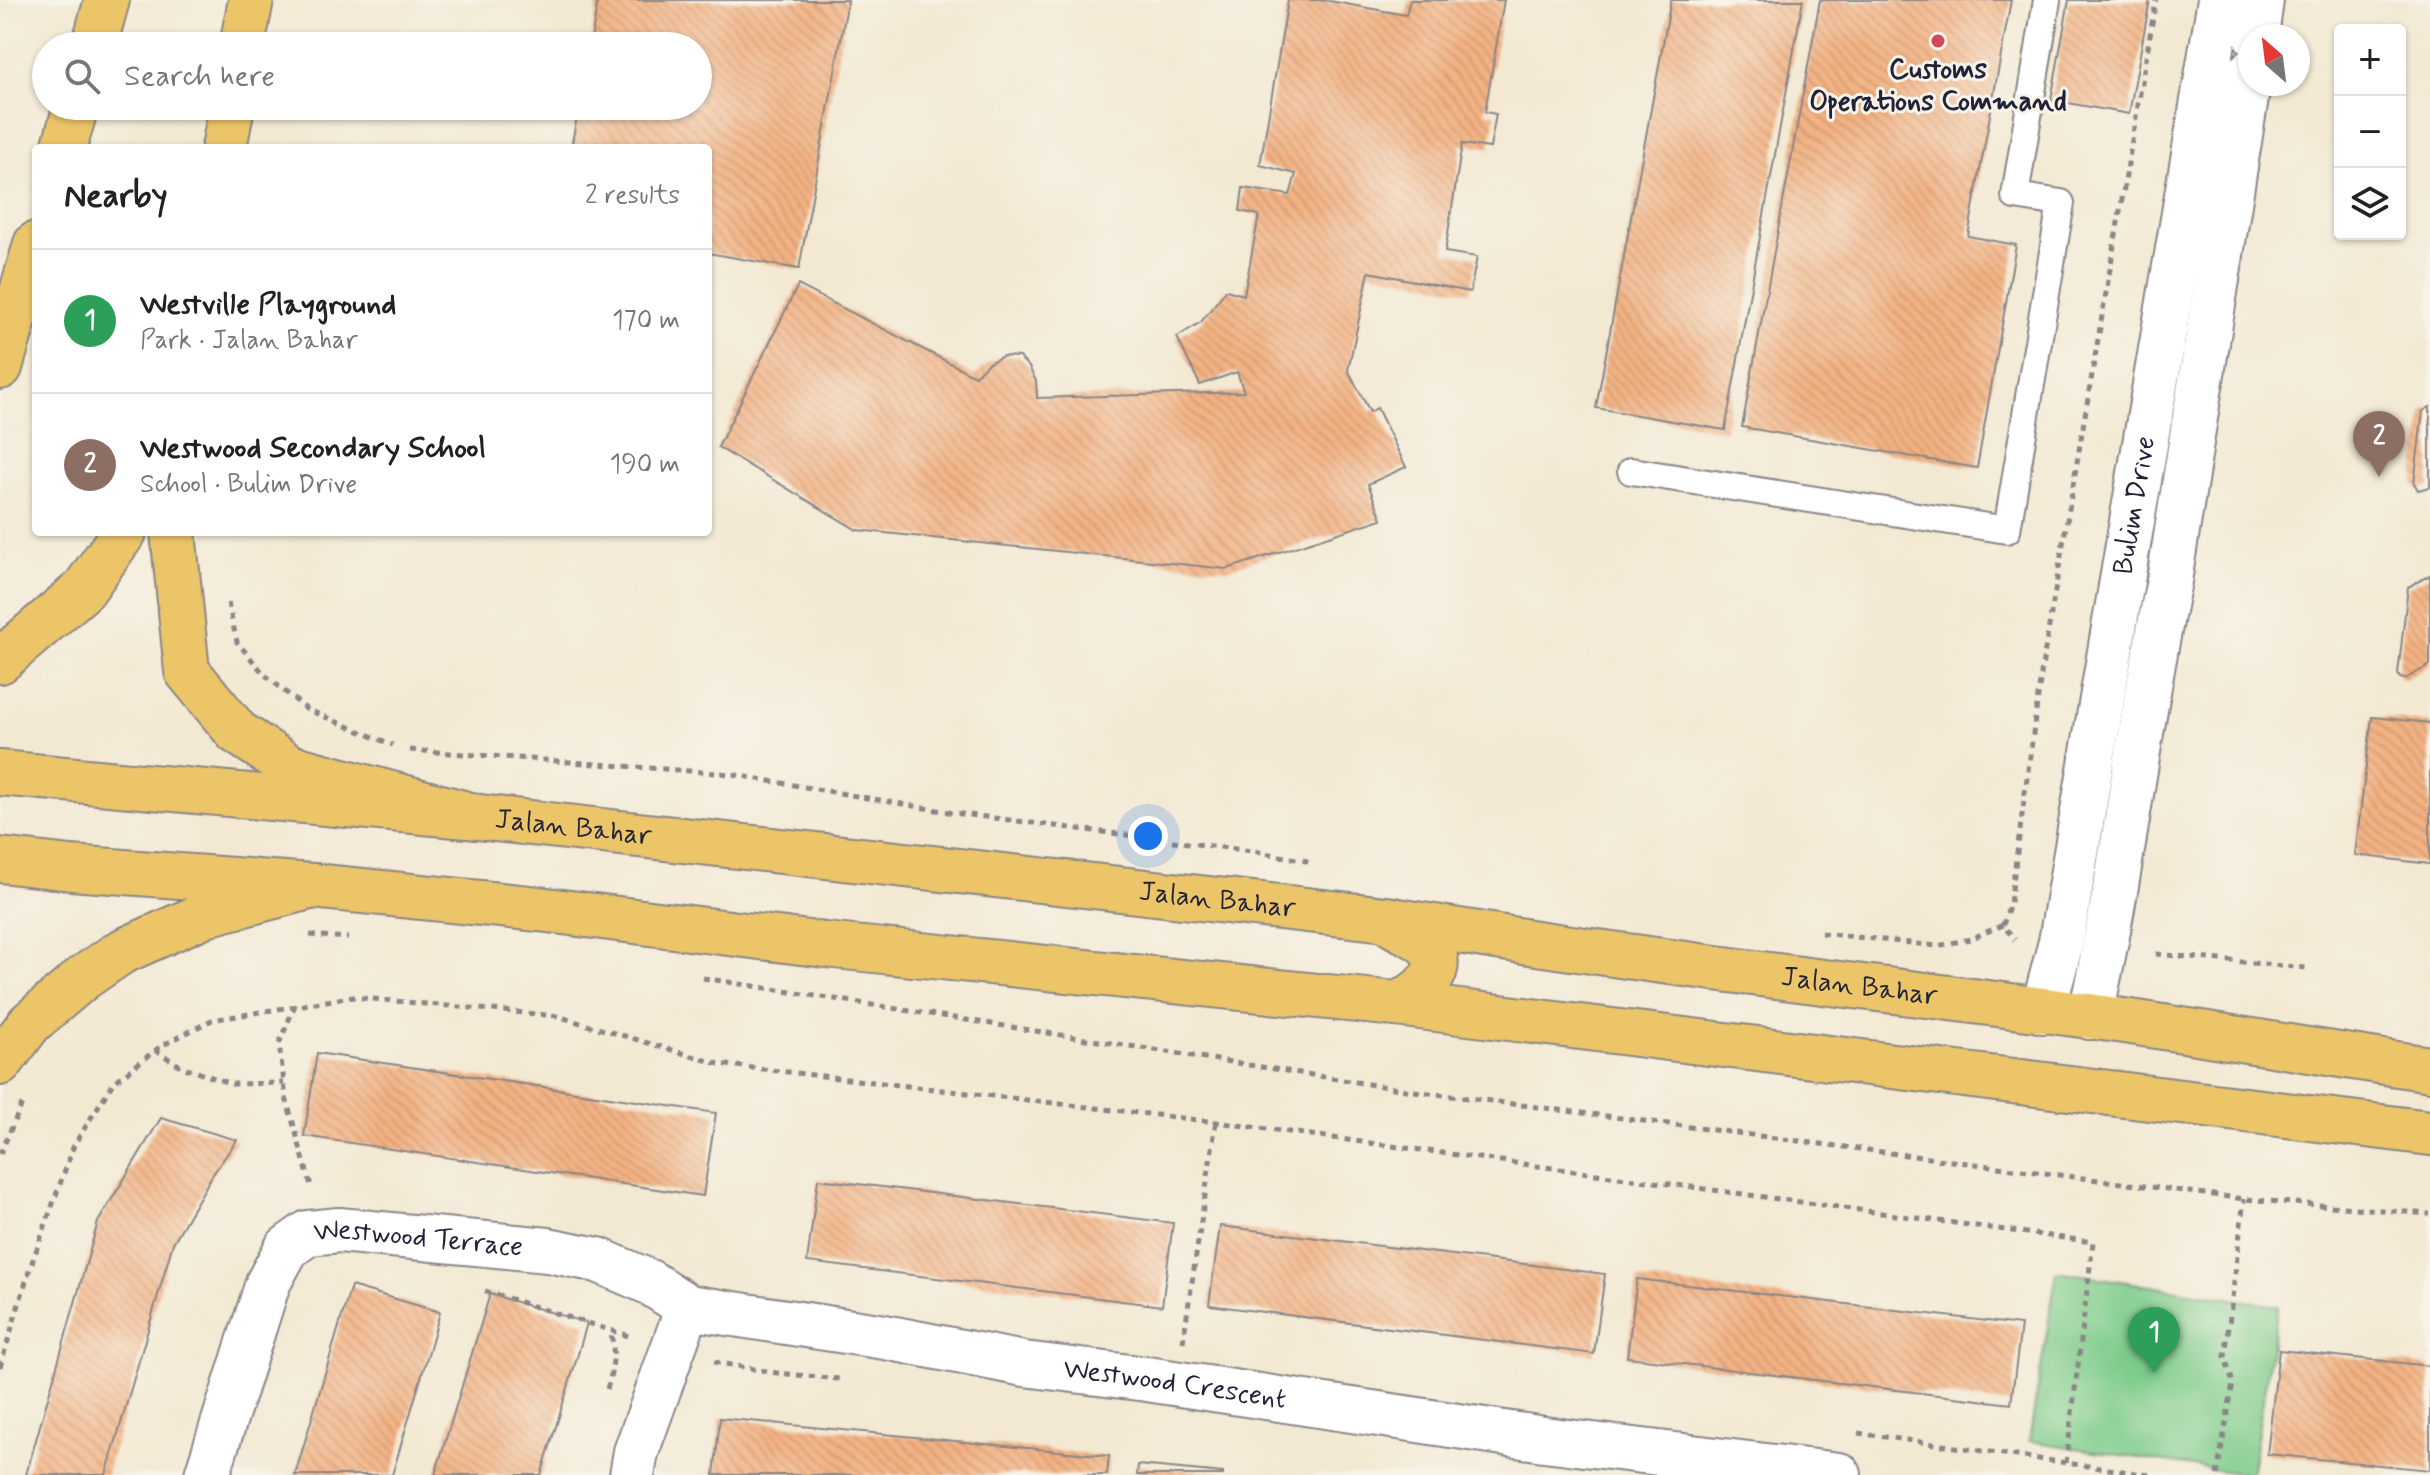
<!DOCTYPE html>
<meta charset="utf-8">
<style>
:root{--surface:#fff;--page:#f6f6f6;--text:#222;--muted:#767676;--line:#e0e0e0;--accent:#0b8043}
body{margin:0;font-family:Mynerve,sans-serif;background:var(--page);color:var(--text)}
.controls{position:absolute;right:24px;top:24px;display:grid;overflow:hidden;border-radius:8px;box-shadow:0 2px 6px #0004}
.controls button{width:72px;height:72px;display:grid;place-items:center;padding:0;border:0;border-bottom:2px solid var(--line);background:var(--surface);color:var(--text);font:40px sans-serif}
.compass{position:absolute;left:2238px;top:24px;width:72px;height:72px;border-radius:50%;background:var(--surface);box-shadow:0 2px 6px #0004;rotate:332deg}
.you{position:absolute;left:1148px;top:836px;width:28px;height:28px;margin:-20px;border:6px solid #fff;border-radius:50%;background:#1a73e8;box-shadow:0 0 0 12px #1a73e833}
.badge{display:grid;place-items:center;width:52px;height:52px;border-radius:50%;background:var(--accent);color:#fff;font-size:26px;font-weight:700}
.pin{position:absolute;translate:-50% -66px;filter:drop-shadow(0 2px 4px #0008)}
.pin::after{content:'';position:absolute;top:42px;width:28px;height:24px;background:inherit;clip-path:polygon(0 0,100% 0,50% 100%)}
.list{margin:0;padding:0;list-style:none}
h2{display:flex;justify-content:space-between;align-items:center;height:104px;margin:0;padding:0 32px;font-size:34px}
h2 small{font-size:26px;font-weight:400;color:var(--muted)}
.list li{display:grid;grid-template-columns:52px 1fr auto;gap:24px;align-items:center;box-sizing:border-box;height:144px;padding:0 32px;border-top:2px solid var(--line)}
.list b{display:block;font-size:30px;white-space:nowrap}
.list p{margin:0;font-size:26px;white-space:nowrap;color:var(--muted)}
.list em{font-size:26px;font-style:normal;color:var(--muted)}
.icon{flex:none;width:44px;height:44px;fill:none;stroke:currentColor;stroke-width:2;stroke-linecap:round;stroke-linejoin:round}
.map{position:relative;flex:none;width:2430px;height:1475px;overflow:hidden}
.search{position:absolute;background:var(--surface);box-shadow:0 2px 6px #0004;left:32px;top:32px;width:680px;height:88px;display:flex;align-items:center;gap:20px;box-sizing:border-box;padding:0 28px;border-radius:44px;color:var(--muted);font-size:30px}
.panel{position:absolute;background:var(--surface);box-shadow:0 2px 6px #0004;left:32px;top:144px;width:680px;height:392px;border-radius:8px}
.map>svg:first-child{display:block}
.green{fill:#7ecc8b;stroke:#507763;stroke-width:2}
.building{fill:url(#building-back-hatch)}
.lines{fill:none;stroke-linecap:round;stroke-linejoin:round}
.service-casing{stroke:#8a8687;stroke-width:30}
.minor-casing{stroke:#8a8687;stroke-width:48}
.primary-casing{stroke:#8a8687;stroke-width:48}
.motorway-casing{stroke:#8a8687;stroke-width:48}
.path{stroke:#8a8687;stroke-width:5;stroke-dasharray:6 6;stroke-linecap:butt}
.service{stroke:#fff;stroke-width:26}
.minor{stroke:#fff;stroke-width:44}
.primary{stroke:#ecc569;stroke-width:44}
.motorway{stroke:#ecc569;stroke-width:44}
.poi-dot{fill:#d1495b;stroke:#f7f3e8;stroke-width:3}
.labels{text-anchor:middle;dominant-baseline:central;stroke-width:6;stroke-linejoin:round;paint-order:stroke}
.poi-label{font-size:28px;font-weight:bold;fill:#22223b;stroke:#f7f3e8}
.street-label{font-size:28px;fill:#22223b;stroke:#f7f3e8}
</style>
<div class="map">
<svg width="2430" height="1475" viewBox="0 0 2430 1475">
<defs>
<pattern id="building-back-hatch" width="6" height="6" patternUnits="userSpaceOnUse" patternTransform="scale(2)"><rect width="6" height="6" fill="#f3b283"/><path d="M-1 5l2 2M0 0l6 6M5-1l2 2" fill="none" stroke="#d09972"/></pattern>
</defs>
<rect width="100%" height="100%" fill="#f7f3e8"/>
<filter id="ink" filterUnits="userSpaceOnUse"><feTurbulence type="fractalNoise" baseFrequency=".0125" numOctaves="2"/><feDisplacementMap in="SourceGraphic" scale="16" xChannelSelector="R" yChannelSelector="G"/><feConvolveMatrix kernelMatrix="1 2 1 2 8 2 1 2 1" color-interpolation-filters="sRGB"/></filter>
<filter id="wash" filterUnits="userSpaceOnUse"><feTurbulence type="fractalNoise" baseFrequency=".006" numOctaves="4" result="noise"/><feDisplacementMap in="SourceGraphic" scale="32" xChannelSelector="R" yChannelSelector="G"/><feGaussianBlur stdDeviation="1.8" result="paint"/><feColorMatrix in="noise" values="0 0 0 0 0 0 0 0 0 0 0 0 0 0 0 0 0 1.4 0 .05"/><feComposite in="paint" operator="in"/></filter>
<g filter="url(#wash)">
<rect width="100%" height="100%" fill="#f3e9d3"/>
<path class="green" d="M 2057,1271 L 2278,1306 L 2251,1475 L 2029,1441 Z"/>
<g id="blocks">
<g class="building">
<path d="M 598,0 L 848,0 L 799,269 L 708,253 L 708,148 L 571,148 L 579,106 L 698,106 L 698,46 L 590,46 Z"/>
<path d="M 1288,0 L 1324,0 L 1406,15 L 1410,0 L 1504,0 L 1485,112 L 1496,114 L 1490,148 L 1462,144 L 1445,252 L 1477,257 L 1470,292 L 1369,272 L 1348,370 L 1370,412 L 1377,408 L 1406,467 L 1368,484 L 1382,519 L 1227,569 L 857,530 L 718,447 L 798,285 L 975,376 L 988,363 L 1003,356 L 1019,357 L 1029,367 L 1036,381 L 1037,398 L 1244,392 L 1237,372 L 1200,385 L 1177,337 L 1201,322 L 1226,290 L 1244,295 L 1259,215 L 1240,211 L 1243,188 L 1290,195 L 1296,174 L 1260,165 Z"/>
<path d="M 1671,0 L 1803,0 L 1725,430 L 1596,408 Z"/>
<path d="M 1820,0 L 2011,0 L 1968,236 L 2016,245 L 1977,468 L 1742,427 Z"/>
<path d="M 2069,0 L 2150,0 L 2129,114 L 2051,100 Z"/>
<path d="M 2430,407 L 2430,487 L 2418,490 L 2414,483 L 2423,411 Z"/>
<path d="M 2430,575 L 2430,665 L 2405,679 L 2400,678 L 2398,674 L 2408,587 Z"/>
<path d="M 2372,717 L 2430,723 L 2430,864 L 2355,855 Z"/>
<path d="M 317,1053 L 716,1113 L 703,1196 L 304,1136 Z"/>
<path d="M 161,1118 L 237,1140 L 213,1174 L 173,1243 L 106,1475 L 26,1475 L 98,1222 Z"/>
<path d="M 818,1179 L 1173,1223 L 1162,1306 L 807,1262 Z"/>
<path d="M 1220,1226 L 1605,1274 L 1594,1354 L 1209,1305 Z"/>
<path d="M 1637,1279 L 2021,1325 L 2011,1404 L 1627,1357 Z"/>
<path d="M 351,1286 L 440,1312 L 429,1351 L 392,1475 L 295,1475 Z"/>
<path d="M 490,1294 L 587,1323 L 576,1361 L 541,1475 L 435,1475 Z"/>
<path d="M 2279,1350 L 2430,1366 L 2430,1470 L 2267,1454 Z"/>
<path d="M 720,1418 L 1109,1456 L 1107,1475 L 714,1475 Z"/>
<path d="M 1138,1465 L 1223,1473 L 1223,1475 L 1137,1475 Z"/>
</g>
</g>
</g>
<g filter="url(#ink)">
<use href="#blocks" fill-opacity="0" stroke="#8a8687" stroke-width="2"/>
<g class="lines">
<defs>
<path id="service" d="M 1631,471 L 2007,530 L 2061,203 L 2015,196 L 2047,0"/>
<g id="minor">
<path d="M 2256,36 L 2261,0"/>
<path id="s1" d="M 2043,1011 L 2061,942 L 2220,0"/>
<path d="M 2090,1017 C 2123,873 2138,725 2169,581 L 2250,72"/>
<path id="s2" d="M 207,1475 L 268,1283 L 287,1248 L 308,1233 L 339,1230 L 548,1250 L 598,1260 L 649,1282 L 688,1307 L 885,1337 L 1024,1364 L 1147,1379 L 1544,1439 L 1839,1475"/>
<path d="M 632,1475 L 636,1452 L 688,1307"/>
</g>
<g id="primary">
<path id="s3" d="M 0,773 L 478,817 L 1386,919 C 1619,959 1854,985 2089,1016 C 2203,1032 2316,1052 2430,1069"/>
<path d="M 0,860 L 71,868 L 313,886 L 539,909 L 825,945 L 1396,1004 L 2430,1133"/>
<path d="M 1391,923 C 1402,931 1415,934 1425,943 C 1453,968 1420,995 1396,1004"/>
</g>
<g id="motorway">
<path d="M 94,46 L 107,0"/>
<path d="M 242,46 L 251,0"/>
<path d="M 64,148 L 76,106"/>
<path d="M 224,148 L 232,106"/>
<path d="M 0,367 L 36,244"/>
<path d="M 173,532 L 187,671 L 237,732 L 290,767 L 478,817"/>
<path d="M 0,661 L 84,589 L 124,532"/>
<path d="M 0,1063 L 30,1023 L 83,978 L 121,952 L 206,914 L 313,886"/>
</g>
</defs>
<use href="#service" class="service-casing"/>
<use href="#minor" class="minor-casing"/>
<use href="#primary" class="primary-casing"/>
<use href="#motorway" class="motorway-casing"/>
<g class="path">
<path d="M 228,603 L 237,642 L 264,674 L 306,709 L 393,745"/>
<path d="M 410,750 L 730,774 L 954,813 L 1259,852 L 1312,862"/>
<path d="M 2003,925 L 2010,904 L 2042,667 L 2156,0"/>
<path d="M 1821,933 L 1937,946 L 1970,939 L 2003,925 L 2015,940"/>
<path d="M 310,935 L 348,938"/>
<path d="M 2156,954 L 2306,968"/>
<path d="M 703,978 L 1406,1090 L 2244,1199 L 2430,1214"/>
<path d="M 295,1005 L 279,1044 L 286,1098 L 312,1189"/>
<path d="M 155,1050 L 182,1067 L 232,1084 L 284,1083"/>
<path d="M 0,1154 L 23,1102"/>
<path d="M 485,1291 L 632,1337"/>
<path d="M 1183,1342 L 1216,1122"/>
<path d="M 714,1362 L 777,1373 L 839,1379"/>
<path d="M 0,1367 L 30,1268 L 74,1145 L 113,1083 L 161,1046 L 212,1020 L 351,997 L 557,1016 L 719,1064 L 1216,1122 L 2093,1242 L 2066,1463"/>
<path d="M 607,1389 C 613,1368 616,1352 610,1330"/>
<path d="M 1858,1433 L 2150,1475"/>
<path d="M 2217,1475 L 2233,1383 L 2225,1357 L 2244,1199"/>
</g>
<use href="#service" class="service"/>
<use href="#minor" class="minor"/>
<use href="#primary" class="primary"/>
<use href="#motorway" class="motorway"/>
</g>
</g>
<circle class="poi-dot" cx="1938" cy="41" r="8"/>
<g class="labels">
<g class="poi-label">
<text x="1938" y="70">Customs<tspan x="1938" dy="32">Operations Command</tspan></text>
</g>
<g class="street-label">
<text stroke="none"><textPath href="#s1" startOffset="514">Bulim Drive</textPath></text>
<text stroke="none"><textPath href="#s3" startOffset="576">Jalan Bahar</textPath></text>
<text stroke="none"><textPath href="#s3" startOffset="1224">Jalan Bahar</textPath></text>
<text stroke="none"><textPath href="#s3" startOffset="1872">Jalan Bahar</textPath></text>
<text stroke="none"><textPath href="#s2" startOffset="378">Westwood Terrace</textPath></text>
<text stroke="none"><textPath href="#s2" startOffset="1154">Westwood Crescent</textPath></text>
</g>
</g>
</svg>
<div class="controls">
<button>+</button>
<button>−</button>
<button><svg class="icon" aria-label="layers" viewBox="0 0 24 24"><path d="M12 4l9 5-9 5-9-5zM3 14l9 5 9-5"/></svg></button>
</div>
<svg class="compass" viewBox="-18 -18 36 36"><path d="M0-13l5 13h-10z" fill="#e53935"/><path d="M0 13l5-13h-10z" fill="#767676"/></svg>
<div class="you"></div>
<div class="pin badge" style="left:2154px;top:1373px;background:#2e9e5b">1</div>
<div class="pin badge" style="left:2379px;top:477px;background:#8d6e63">2</div>
<div class="search"><svg class="icon" aria-label="search" viewBox="0 0 24 24"><circle cx="10" cy="10" r="6"/><path d="M15 15l6 6"/></svg>Search here</div>
<section class="panel">
<h2>Nearby<small>2 results</small></h2>
<ul class="list">
<li><span class="badge" style="background:#2e9e5b">1</span><div><b>Westville Playground</b><p>Park · Jalan Bahar</p></div><em>170 m</em></li>
<li><span class="badge" style="background:#8d6e63">2</span><div><b>Westwood Secondary School</b><p>School · Bulim Drive</p></div><em>190 m</em></li>
</ul>
</section>
</div>
